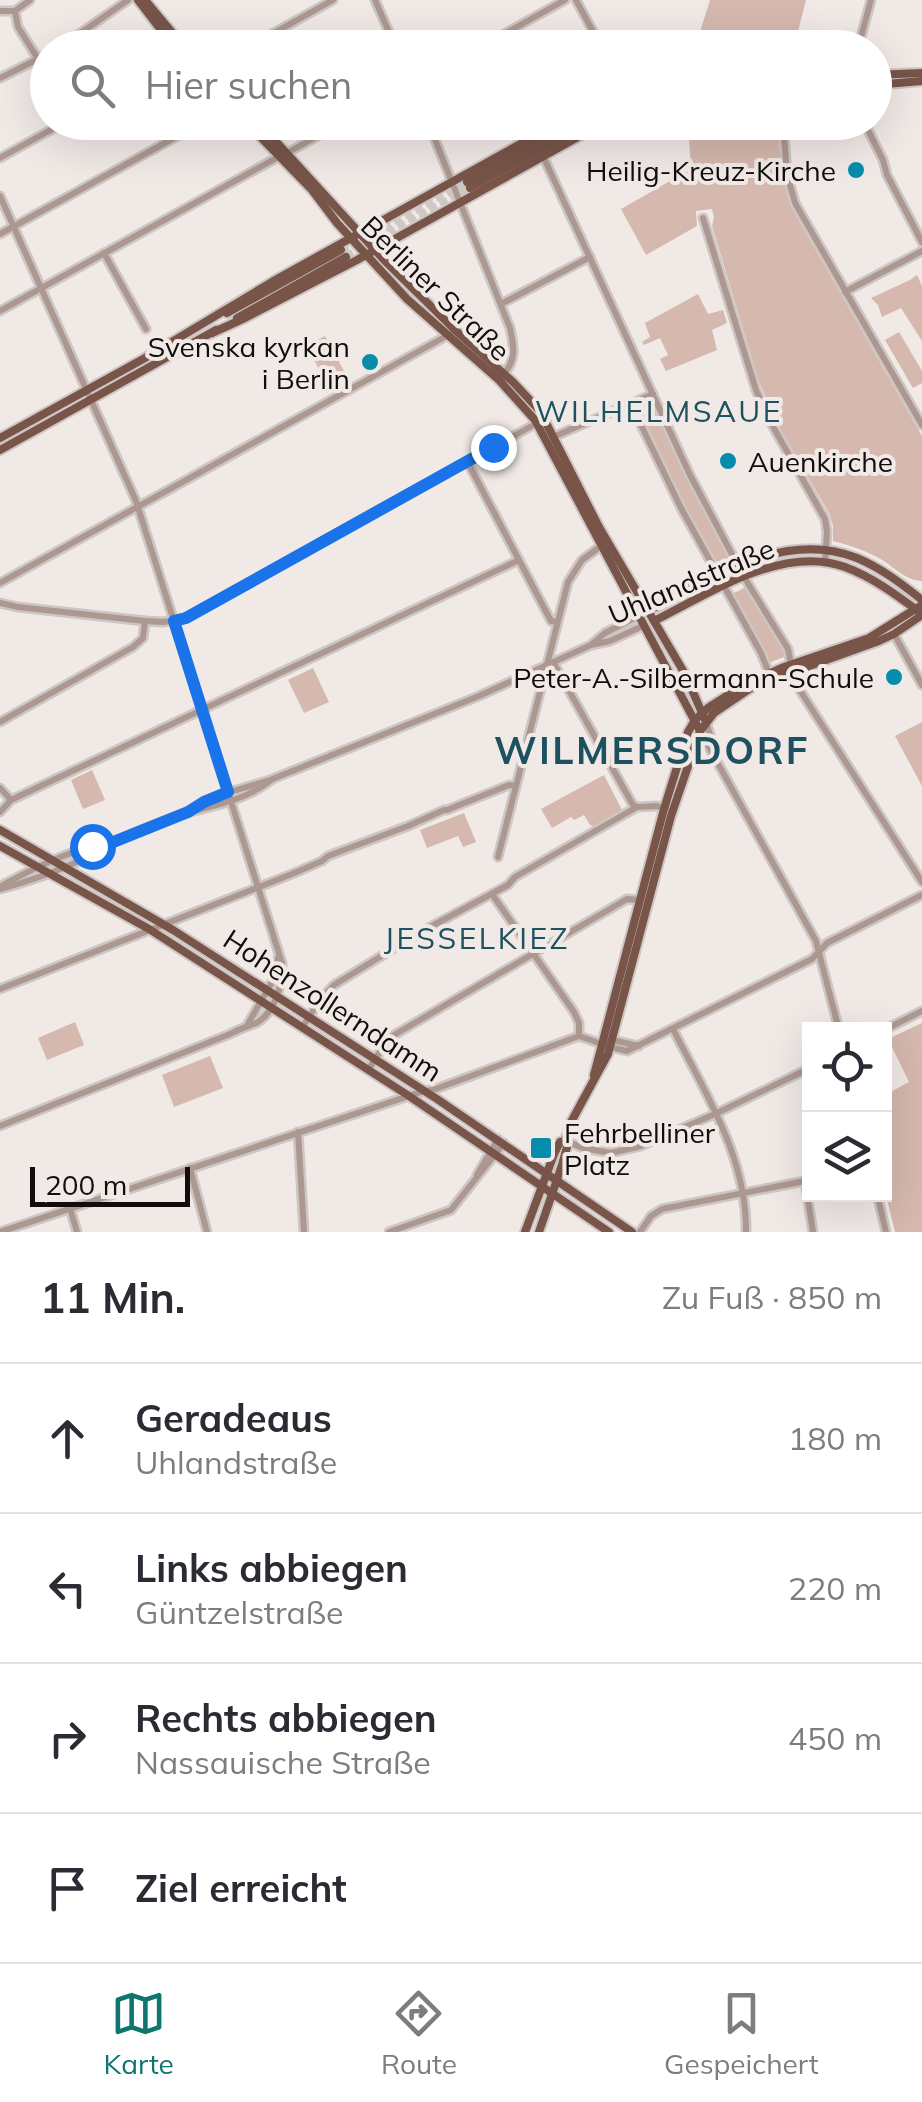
<!DOCTYPE html>
<html lang="de">
<meta charset="utf-8">
<style>
:root{--surface:#fff;--page:#f7f7f7;--text:#2b2b33;--muted:#7c7c81;--line:#e1e1e2;--accent:#0f766e}
body{margin:0;font-family:Mulish,sans-serif;background:var(--page);color:var(--text)}
.controls{position:absolute;right:30px;bottom:30px;display:grid;overflow:hidden;border-radius:0px;box-shadow:0 10px 40px #0002}
.controls button{width:90px;height:90px;display:grid;place-items:center;padding:0;border:0;border-bottom:2px solid var(--line);background:var(--surface);color:var(--text);font:50px sans-serif}
.scale{position:absolute;left:30px;bottom:25px;width:160px;box-sizing:border-box;padding-left:10px;border:5px solid #100d0c;border-top:0;font-size:28px;line-height:35px;white-space:nowrap;color:#100d0c;-webkit-text-stroke:8px #f1e9e6;paint-order:stroke}
.stop{position:absolute;width:30px;height:30px;margin:-22px;border:8px solid #1a73e8;border-radius:50%;background:#fff}
.stop.end{background:#1a73e8;border-color:#fff;box-shadow:0 2px 10px #0008}
.list{margin:0;padding:0;list-style:none}
h2{display:flex;justify-content:space-between;align-items:center;height:130px;margin:0;padding:0 40px;font-size:42px}
h2 small{font-size:32px;font-weight:400;color:var(--muted)}
.list li{display:grid;grid-template-columns:65px 1fr auto;gap:30px;align-items:center;box-sizing:border-box;height:150px;padding:0 40px;border-top:2px solid var(--line)}
.list b{display:block;font-size:38px;white-space:nowrap}
.list p{margin:0;font-size:32px;white-space:nowrap;color:var(--muted)}
.list em{font-size:32px;font-style:normal;color:var(--muted)}
.icon{flex:none;width:55px;height:55px;fill:none;stroke:currentColor;stroke-width:2;stroke-linecap:round;stroke-linejoin:round}
.map{position:relative;flex:none;width:922px;height:1232px;overflow:hidden}
.search{position:absolute;background:var(--surface);box-shadow:0 10px 40px #0002;left:30px;right:30px;top:30px;height:110px;display:flex;align-items:center;gap:25px;box-sizing:border-box;padding:0 35px;border-radius:55px;color:var(--muted);font-size:38px}
.sheet{height:730px;background:var(--surface)}
nav{display:flex;justify-content:space-around;align-items:center;box-sizing:border-box;height:140px;border-top:2px solid var(--line);background:var(--surface);font-size:28px;color:var(--muted)}
nav a{display:grid;justify-items:center;gap:5px}
nav .on{color:var(--accent)}
.map>svg:first-child{display:block}
.green{fill:#d5b8ae}
.lines{fill:none;stroke-linecap:round;stroke-linejoin:round}
.major-tunnel{stroke:#cfc8c5;stroke-width:8;stroke-dasharray:8 4;stroke-linecap:butt}
.minor-casing{stroke:#cdc6c3;stroke-width:11}
.major-casing{stroke:#cdc6c3;stroke-width:12}
.minor{stroke:#ad9891;stroke-width:6}
.major{stroke:#785449;stroke-width:8}
.route{stroke:#1a73e8;stroke-width:12}
.poi-dot{fill:#078cac;stroke:#f1e9e6;stroke-width:4}
.labels{text-anchor:middle;dominant-baseline:central;stroke-width:8;stroke-linejoin:round;paint-order:stroke}
.poi-label{font-size:28px;fill:#100d0c;stroke:#f1e9e6;text-anchor:end}
.street-label{font-size:28px;fill:#100d0c;stroke:#f1e9e6}
.neighbourhood-label{font-size:30px;letter-spacing:2.5px;fill:#1d5160;stroke:#f1e9e6}
.district-label{font-size:38px;font-weight:bold;letter-spacing:2.5px;fill:#1d5160;stroke:#f1e9e6}
</style>
<div class="map">
<svg width="922" height="1232" viewBox="0 0 922 1232">
<rect width="100%" height="100%" fill="#f1e9e6"/>
<g class="green">
<path d="M 710,0 L 806,0 L 794,47 L 698,47 L 694,36 L 700,32 Z"/>
<path d="M 688,123 L 777,123 L 783,179 L 794,212 L 922,436 L 922,581 C 906,581 893,566 879,558 C 864,550 849,545 833,541 L 833,526 L 830,515 L 782,432 L 759,382 L 712,226 L 714,217 L 712,209 L 696,211 L 697,226 L 646,255 L 621,209 L 691,169 Z"/>
<path d="M 917,275 L 922,286 L 922,341 L 901,308 L 882,317 L 878,305 L 871,298 L 910,280 Z"/>
<path d="M 698,294 L 708,314 L 723,310 L 727,323 L 712,330 L 717,350 L 666,371 L 660,359 L 668,355 L 660,338 L 644,345 L 642,342 L 650,337 L 645,323 Z"/>
<path d="M 899,332 L 922,371 L 922,383 L 913,388 L 885,340 Z"/>
<path d="M 325,336 L 350,382 L 332,392 L 306,346 Z"/>
<path d="M 647,402 L 652,403 L 656,407 L 686,475 L 731,557 L 714,566 L 639,414 L 641,405 Z"/>
<path d="M 746,587 L 774,631 L 787,656 L 768,663 L 768,657 L 732,594 Z"/>
<path d="M 313,668 L 329,702 L 304,713 L 288,680 Z"/>
<path d="M 922,722 L 922,786 L 895,736 Z"/>
<path d="M 92,770 L 105,800 L 83,809 L 71,780 Z"/>
<path d="M 604,775 L 622,810 L 594,826 L 590,825 L 584,815 L 574,820 L 571,817 L 552,828 L 541,809 Z"/>
<path d="M 464,813 L 476,842 L 463,847 L 458,836 L 427,848 L 420,830 Z"/>
<path d="M 75,1022 L 84,1045 L 47,1060 L 38,1038 Z"/>
<path d="M 922,1023 L 922,1232 L 895,1232 L 885,1191 L 885,1095 L 909,1082 L 888,1039 Z"/>
<path d="M 210,1056 L 223,1088 L 174,1107 L 162,1075 Z"/>
</g>
<g class="lines">
<g class="major-tunnel">
<path d="M 341,250 L 467,182"/>
<path d="M 346,257 L 470,188"/>
</g>
<defs>
<g id="minor">
<path d="M 375,0 L 396,48"/>
<path d="M 576,0 L 602,48"/>
<path d="M 0,11 L 15,11 L 30,0"/>
<path d="M 15,11 L 18,27 L 38,59"/>
<path d="M 59,48 L 128,0"/>
<path d="M 247,48 L 333,0"/>
<path d="M 479,48 L 565,0"/>
<path d="M 858,48 L 871,0"/>
<path d="M 0,78 L 48,54"/>
<path d="M 428,122 L 510,328 C 514,347 517,359 503,375"/>
<path d="M 783,122 L 787,174 L 795,203 L 922,425"/>
<path d="M 864,122 L 883,160 L 887,175 L 922,242"/>
<path d="M 287,153 L 343,122"/>
<path d="M 543,156 L 690,475 L 744,577 L 788,649 L 794,681 L 922,882"/>
<path d="M 0,158 L 65,122"/>
<path d="M 0,196 L 136,501 L 282,963 C 283,983 275,1015 254,1024 C 246,1027 239,1029 230,1034 L 0,1126"/>
<path d="M 703,218 L 756,390 L 771,423 L 825,519 L 827,532 L 825,561"/>
<path d="M 0,234 L 203,122"/>
<path d="M 104,253 L 146,329"/>
<path d="M 845,292 L 922,251"/>
<path d="M 501,304 L 590,257"/>
<path d="M 0,311 L 280,156"/>
<path d="M 631,404 L 681,508 L 761,653 L 769,673"/>
<path d="M 553,437 L 653,394"/>
<path d="M 467,461 L 551,621 L 557,622"/>
<path d="M 0,583 L 450,334"/>
<path d="M 0,603 L 18,607 L 145,621 L 163,622 L 183,619 L 537,423"/>
<path d="M 894,634 L 922,685"/>
<path d="M 592,644 L 605,633 L 640,615"/>
<path d="M 553,662 L 633,805 L 637,807"/>
<path d="M 0,722 L 133,647 L 143,638 L 145,621"/>
<path d="M 706,722 L 715,751"/>
<path d="M 700,731 L 816,941 L 839,1030"/>
<path d="M 0,788 L 11,800"/>
<path d="M 0,812 L 11,800 L 519,560"/>
<path d="M 188,813 L 204,801 L 220,795 L 270,780 L 479,696 L 591,645 L 610,641 L 645,625"/>
<path d="M 498,857 L 568,582 L 582,560 L 601,546"/>
<path d="M 1,886 C 23,874 76,846 100,847"/>
<path d="M 0,889 C 23,883 86,863 101,847 C 130,835 160,821 190,812 C 217,805 247,799 270,781"/>
<path d="M 492,894 L 574,1012 L 579,1023 L 579,1036"/>
<path d="M 0,989 L 292,874 L 322,861 L 328,856 L 408,826 L 444,810 L 447,810 L 509,785 L 516,786"/>
<path d="M 248,1024 L 272,982 L 278,958"/>
<path d="M 302,1028 L 320,1000 L 334,985 L 419,933 L 508,885 L 515,877 L 637,807 L 657,806 L 666,809"/>
<path d="M 673,1029 C 705,1093 747,1157 746,1232"/>
<path d="M 884,1030 L 922,1011"/>
<path d="M 579,1036 L 610,1047 L 627,1051 L 812,959 L 827,943 L 922,895"/>
<path d="M 608,1041 L 612,1040 L 639,1046"/>
<path d="M 368,1070 L 389,1038 L 627,899 L 639,900"/>
<path d="M 298,1132 L 304,1232"/>
<path d="M 566,1141 L 583,1148 L 611,1153 L 641,1146 L 715,1114 L 810,1068"/>
<path d="M 190,1168 L 207,1232"/>
<path d="M 477,1175 L 498,1139"/>
<path d="M 805,1181 L 813,1232"/>
<path d="M 877,1194 L 886,1232"/>
<path d="M 70,1208 L 77,1232"/>
<path d="M 0,1232 L 424,1091 L 433,1090 L 579,1036"/>
<path d="M 389,1232 L 451,1210 L 504,1143"/>
<path d="M 640,1232 L 651,1216 L 662,1209 L 810,1180"/>
</g>
<g id="major">
<path d="M 138,0 L 175,48"/>
<path d="M 145,0 L 185,48"/>
<path d="M 874,75 L 922,73"/>
<path d="M 874,85 L 922,81"/>
<path d="M 246,122 L 312,190 L 337,223 L 407,299 L 499,380 L 535,420 L 700,731"/>
<path d="M 258,122 L 386,262 L 455,330 L 513,382 L 540,411 L 599,527 L 685,674 L 706,722"/>
<path d="M 467,182 L 574,122"/>
<path d="M 470,188 L 590,122"/>
<path d="M 227,313 L 341,250"/>
<path d="M 237,318 L 346,257"/>
<path d="M 212,333 L 245,318 L 357,260 L 605,122"/>
<path d="M 0,438 L 145,358 L 277,279 L 560,122"/>
<path d="M 0,450 L 216,330"/>
<path d="M 648,611 C 710,577 786,529 857,558 C 881,568 902,584 922,600"/>
<path d="M 654,621 C 708,594 783,544 845,567 C 872,577 895,594 918,611"/>
<path d="M 0,830 L 173,930 L 437,1099 L 632,1232"/>
<path d="M 0,846 L 149,929 L 409,1096 L 609,1232"/>
<path d="M 594,1075 L 664,809 L 688,732 L 695,720 L 709,707 L 742,686 L 784,667 L 869,638 L 922,605"/>
<path d="M 525,1232 L 554,1154 L 560,1142 L 565,1141"/>
<path d="M 539,1232 L 562,1165 L 567,1147 L 565,1141 L 570,1124 L 608,1054 L 671,816 L 700,731 L 714,713 L 754,686 L 879,641 L 894,634 L 922,615"/>
</g>
</defs>
<use href="#minor" class="minor-casing"/>
<use href="#major" class="major-casing"/>
<use href="#minor" class="minor"/>
<use href="#major" class="major"/>
</g>
<g class="lines">
<path class="route" d="M 92,846 L 101,847 L 188,812 L 204,802 L 228,792 L 174,621 L 186,618 L 493,447"/>
</g>
<g class="poi-dot">
<circle cx="856" cy="170" r="10"/>
<circle cx="370" cy="362" r="10"/>
<circle cx="728" cy="461" r="10"/>
<circle cx="894" cy="677" r="10"/>
<rect x="529" y="1136" width="24" height="24" rx="5"/>
</g>
<g class="labels">
<g class="poi-label">
<text x="836" y="170">Heilig-Kreuz-Kirche</text>
<text x="350" y="346">Svenska kyrkan<tspan x="350" dy="32">i Berlin</tspan></text>
<text x="748" y="461" text-anchor="start">Auenkirche</text>
<text x="874" y="677">Peter-A.-Silbermann-Schule</text>
<text x="564" y="1132" text-anchor="start">Fehrbelliner<tspan x="564" dy="32">Platz</tspan></text>
</g>
<g class="street-label">
<text transform="translate(436 288) rotate(44)">Berliner Straße</text>
<text transform="translate(691 581) rotate(-23)">Uhlandstraße</text>
<text transform="translate(333 1005) rotate(33)">Hohenzollerndamm</text>
</g>
<g class="neighbourhood-label">
<text x="659" y="411">WILHELMSAUE</text>
<text x="477" y="938">JESSELKIEZ</text>
</g>
<g class="district-label">
<text x="652" y="750">WILMERSDORF</text>
</g>
</g>
</svg>
<div class="controls">
<button><svg class="icon" aria-label="locate" viewBox="0 0 24 24"><circle cx="12" cy="12" r="6"/><path d="M12 2v4M12 18v4M2 12h4M18 12h4"/></svg></button>
<button><svg class="icon" aria-label="layers" viewBox="0 0 24 24"><path d="M12 4l9 5-9 5-9-5zM3 14l9 5 9-5"/></svg></button>
</div>
<div class="scale">200 m</div>
<div class="stop" style="left:92px;top:846px"></div>
<div class="stop end" style="left:493px;top:447px"></div>
<div class="search"><svg class="icon" aria-label="search" viewBox="0 0 24 24"><circle cx="10" cy="10" r="6"/><path d="M15 15l6 6"/></svg>Hier suchen</div>
</div>
<section class="sheet">
<h2>11 Min.<small>Zu Fuß · 850 m</small></h2>
<ul class="list">
<li><svg class="icon" aria-label="ahead" viewBox="0 0 24 24"><path d="M12 20V5M6 11l6-6 6 6"/></svg><div><b>Geradeaus</b><p>Uhlandstraße</p></div><em>180 m</em></li>
<li><svg class="icon" aria-label="left" viewBox="0 0 24 24"><path d="M17 20v-9H6M10 6l-5 5 5 5"/></svg><div><b>Links abbiegen</b><p>Güntzelstraße</p></div><em>220 m</em></li>
<li><svg class="icon" aria-label="right" viewBox="0 0 24 24"><path d="M7 20v-9h11M14 6l5 5-5 5"/></svg><div><b>Rechts abbiegen</b><p>Nassauische Straße</p></div><em>450 m</em></li>
<li><svg class="icon" aria-label="arrive" viewBox="0 0 24 24"><path d="M6 21V4h12l-3 4 3 4H6"/></svg><div><b>Ziel erreicht</b></div></li>
</ul>
</section>
<nav>
<a class="on"><svg class="icon" aria-label="map" viewBox="0 0 24 24"><path d="M3 6l6-2 6 2 6-2v14l-6 2-6-2-6 2zM9 4v14M15 6v14"/></svg>Karte</a>
<a><svg class="icon" aria-label="directions" viewBox="0 0 24 24"><path d="M12 3l9 9-9 9-9-9zM9 14v-3h6M13 9l2 2-2 2"/></svg>Route</a>
<a><svg class="icon" aria-label="saved" viewBox="0 0 24 24"><path d="M7 4h10v16l-5-4-5 4z"/></svg>Gespeichert</a>
</nav>
